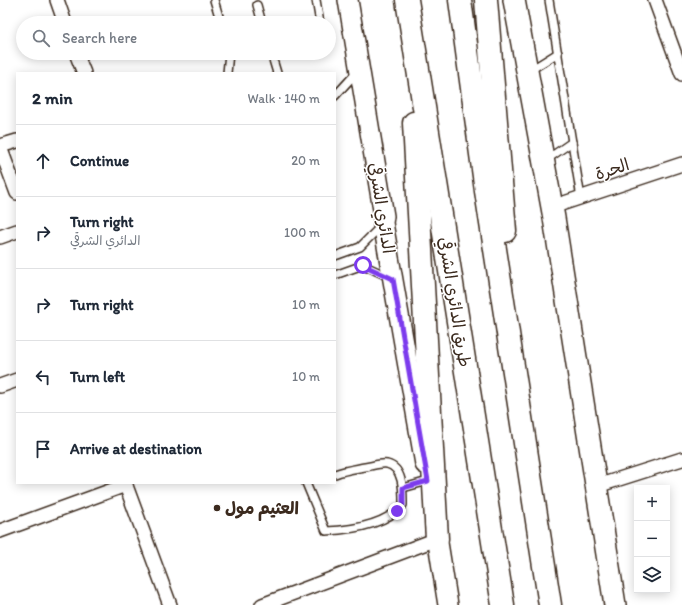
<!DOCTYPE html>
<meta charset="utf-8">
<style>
:root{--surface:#fff;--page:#f2f2f3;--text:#1f2937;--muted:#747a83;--line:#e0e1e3}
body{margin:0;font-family:Itim,"Playpen Sans Arabic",sans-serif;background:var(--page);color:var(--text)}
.controls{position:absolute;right:12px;bottom:12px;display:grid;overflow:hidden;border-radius:0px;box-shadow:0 2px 10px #0003}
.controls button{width:36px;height:36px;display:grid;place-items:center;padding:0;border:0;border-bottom:1px solid var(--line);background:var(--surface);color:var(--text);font:20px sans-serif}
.stop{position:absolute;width:12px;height:12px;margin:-9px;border:3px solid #7c3aed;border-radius:50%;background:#fff}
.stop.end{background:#7c3aed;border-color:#fff;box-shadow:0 1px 4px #0008}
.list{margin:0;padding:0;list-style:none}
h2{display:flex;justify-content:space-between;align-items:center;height:52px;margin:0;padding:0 16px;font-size:17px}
h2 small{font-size:13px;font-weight:400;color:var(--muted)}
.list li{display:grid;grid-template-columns:26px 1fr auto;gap:12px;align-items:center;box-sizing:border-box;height:72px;padding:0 16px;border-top:1px solid var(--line)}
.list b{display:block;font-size:15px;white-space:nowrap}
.list p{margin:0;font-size:13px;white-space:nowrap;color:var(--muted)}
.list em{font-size:13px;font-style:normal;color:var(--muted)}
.icon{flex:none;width:22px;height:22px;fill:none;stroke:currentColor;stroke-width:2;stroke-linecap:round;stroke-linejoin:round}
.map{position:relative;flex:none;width:682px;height:605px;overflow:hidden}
.search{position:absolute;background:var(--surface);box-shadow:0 2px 10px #0003;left:16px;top:16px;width:320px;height:44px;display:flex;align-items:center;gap:10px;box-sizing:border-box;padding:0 14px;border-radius:22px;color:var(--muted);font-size:15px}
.panel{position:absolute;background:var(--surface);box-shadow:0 2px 10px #0003;left:16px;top:72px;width:320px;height:412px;border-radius:0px}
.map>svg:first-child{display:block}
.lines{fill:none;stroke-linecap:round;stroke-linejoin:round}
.service-casing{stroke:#3b2a1e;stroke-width:10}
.minor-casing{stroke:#3b2a1e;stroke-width:16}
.secondary-casing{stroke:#3b2a1e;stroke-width:22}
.primary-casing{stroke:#3b2a1e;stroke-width:24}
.motorway-casing{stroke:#3b2a1e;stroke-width:25}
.service{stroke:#fff;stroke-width:7}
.minor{stroke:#fff;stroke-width:13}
.secondary{stroke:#fff;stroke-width:19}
.primary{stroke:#fff;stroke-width:21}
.motorway{stroke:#fff;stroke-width:22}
.route{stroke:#7c3aed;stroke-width:5}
.poi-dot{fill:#3b2a1e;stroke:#fff;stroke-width:1.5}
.labels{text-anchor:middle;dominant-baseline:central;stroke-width:3;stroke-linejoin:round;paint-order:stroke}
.street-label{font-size:17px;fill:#3b2a1e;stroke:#fff}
.poi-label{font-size:17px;font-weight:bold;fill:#3b2a1e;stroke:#fff;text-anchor:start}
</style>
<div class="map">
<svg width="682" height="605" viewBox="0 0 682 605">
<rect width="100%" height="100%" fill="#fff"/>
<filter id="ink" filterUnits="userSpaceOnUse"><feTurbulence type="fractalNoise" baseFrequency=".025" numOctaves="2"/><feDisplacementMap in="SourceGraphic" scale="8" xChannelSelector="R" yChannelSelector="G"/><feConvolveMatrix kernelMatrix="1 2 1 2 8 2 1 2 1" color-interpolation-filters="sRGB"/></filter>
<g filter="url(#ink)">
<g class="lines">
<defs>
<g id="service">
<path d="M 214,0 L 221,23"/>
<path d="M 316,0 L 320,23"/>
<path d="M 549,0 L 581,198"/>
<path d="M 257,5 L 262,23"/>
<path d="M 271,53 L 277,73"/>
<path d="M 529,71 L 558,53"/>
<path d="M 227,73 L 229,53"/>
<path d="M 335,96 L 357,72"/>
<path d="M 546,160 L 572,142"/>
<path d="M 335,256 L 360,247 L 381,226"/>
<path d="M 335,275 L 363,265 L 389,277"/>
<path d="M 306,483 L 326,531 C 352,530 385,525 403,505 C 403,492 404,468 387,464 C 380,463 372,466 365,467 C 355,469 345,470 335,474"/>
<path d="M 403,488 L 428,481"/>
</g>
<g id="minor">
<path d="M 57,0 L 65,23"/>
<path d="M 655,0 L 682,74"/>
<path d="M 76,53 L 84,73"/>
<path d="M 0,146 L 17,141"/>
<path d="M 0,147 L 17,193"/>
<path d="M 552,207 L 682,164"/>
<path d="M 0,237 L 17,231"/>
<path d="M 0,386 L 17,380"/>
<path d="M 125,483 L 170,605"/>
<path d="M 597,486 L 682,459"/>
<path d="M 0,531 L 126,485"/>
<path d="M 262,605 L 437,539"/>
</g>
<g id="secondary">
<path d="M 348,0 L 384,216 L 383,223 L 425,464"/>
<path d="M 435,524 L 448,605"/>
</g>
<path id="primary" d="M 514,0 L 554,218 L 615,605"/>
<g id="motorway">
<path d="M 407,0 L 503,605"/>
<path d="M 460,0 L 486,191 L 550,605"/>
<path d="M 486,0 L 505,231"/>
<path d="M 414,123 L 437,539"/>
</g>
</defs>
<use href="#service" class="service-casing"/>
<use href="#minor" class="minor-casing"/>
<use href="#secondary" class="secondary-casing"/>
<use href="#primary" class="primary-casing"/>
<use href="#motorway" class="motorway-casing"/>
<use href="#service" class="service"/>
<use href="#minor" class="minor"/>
<use href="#secondary" class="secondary"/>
<use href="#primary" class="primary"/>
<use href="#motorway" class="motorway"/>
</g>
</g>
<g class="lines" filter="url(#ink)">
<path class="route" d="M 363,265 L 393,279 L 428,481 L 403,488 L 403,505 L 397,511"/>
</g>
<circle class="poi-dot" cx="217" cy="508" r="4"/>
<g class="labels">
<g class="street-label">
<text transform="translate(612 169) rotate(-18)">الحرة</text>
<text transform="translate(382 208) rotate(81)">الدائري الشرقي</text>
<text transform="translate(455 302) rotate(81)">طريق الدائري الشرقي</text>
</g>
<g class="poi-label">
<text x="225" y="508">العثيم مول</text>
</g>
</g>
</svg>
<div class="controls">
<button>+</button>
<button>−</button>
<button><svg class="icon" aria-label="layers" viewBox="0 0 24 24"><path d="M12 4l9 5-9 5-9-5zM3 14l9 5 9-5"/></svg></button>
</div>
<div class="stop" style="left:363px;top:265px"></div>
<div class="stop end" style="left:397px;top:511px"></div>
<div class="search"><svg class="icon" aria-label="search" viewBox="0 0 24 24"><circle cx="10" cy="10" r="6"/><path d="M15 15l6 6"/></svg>Search here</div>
<section class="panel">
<h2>2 min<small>Walk · 140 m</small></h2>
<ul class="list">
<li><svg class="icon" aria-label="ahead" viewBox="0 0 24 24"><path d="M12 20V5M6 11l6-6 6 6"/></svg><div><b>Continue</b></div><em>20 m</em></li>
<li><svg class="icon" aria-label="right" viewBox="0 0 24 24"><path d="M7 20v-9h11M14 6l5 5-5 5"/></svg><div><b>Turn right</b><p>الدائري الشرقي</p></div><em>100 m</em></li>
<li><svg class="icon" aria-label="right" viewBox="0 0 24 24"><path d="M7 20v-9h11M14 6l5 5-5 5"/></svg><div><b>Turn right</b></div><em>10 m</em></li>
<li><svg class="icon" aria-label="left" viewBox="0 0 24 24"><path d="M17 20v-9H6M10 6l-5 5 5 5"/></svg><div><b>Turn left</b></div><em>10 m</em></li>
<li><svg class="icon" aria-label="arrive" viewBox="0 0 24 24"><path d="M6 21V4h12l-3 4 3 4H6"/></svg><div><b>Arrive at destination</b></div></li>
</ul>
</section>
</div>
